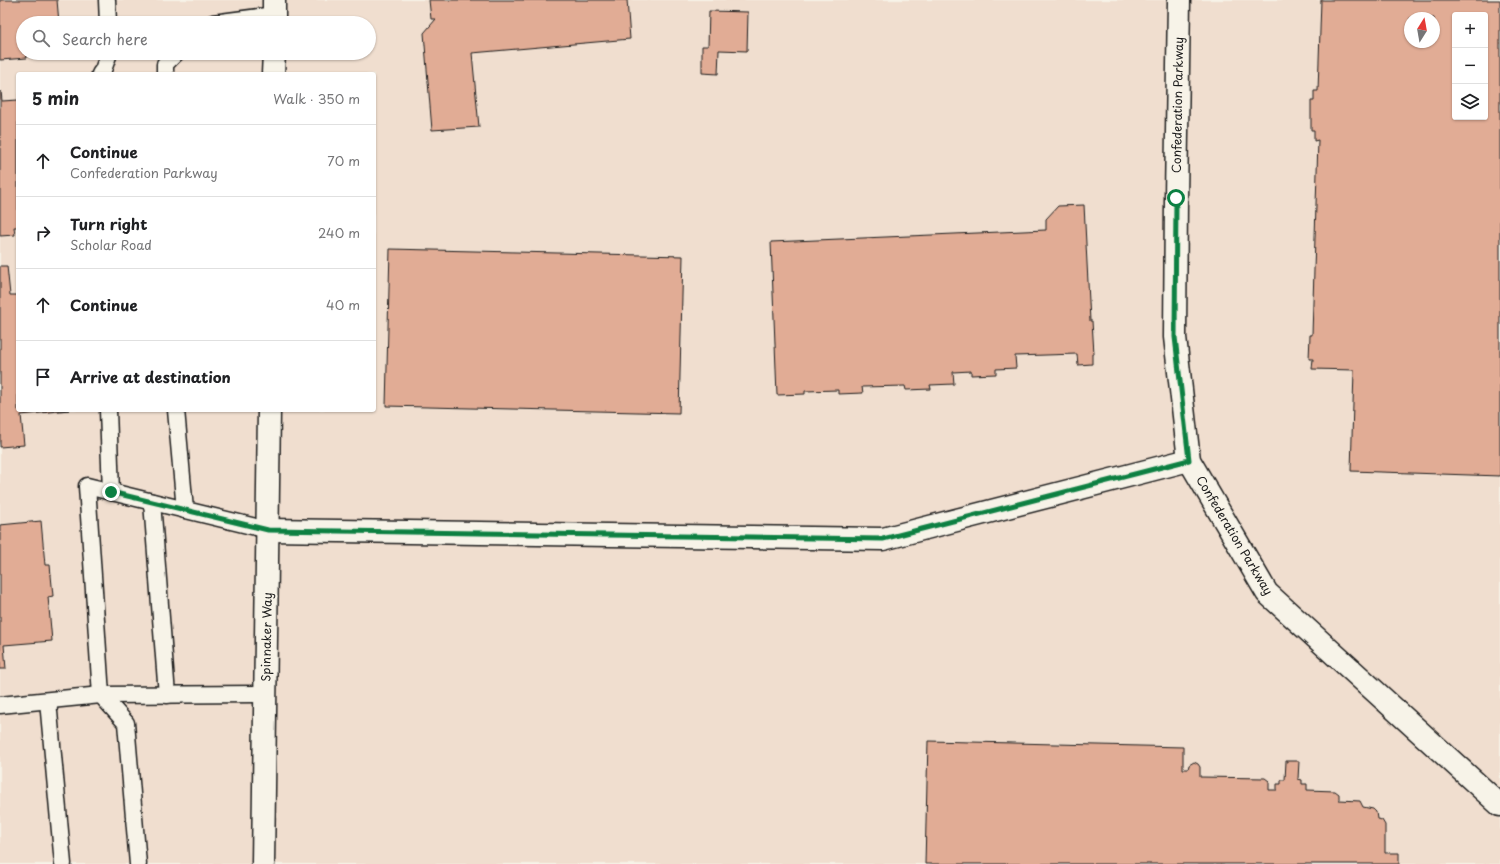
<!DOCTYPE html>
<meta charset="utf-8">
<style>
:root{--surface:#fff;--page:#f6f6f6;--text:#202124;--muted:#757577;--line:#e0e0e0}
body{margin:0;font-family:"Playpen Sans",sans-serif;background:var(--page);color:var(--text)}
.controls{position:absolute;right:12px;top:12px;display:grid;overflow:hidden;border-radius:4px;box-shadow:0 1px 3px #0004}
.controls button{width:36px;height:36px;display:grid;place-items:center;padding:0;border:0;border-bottom:1px solid var(--line);background:var(--surface);color:var(--text);font:20px sans-serif}
.compass{position:absolute;left:1404px;top:12px;width:36px;height:36px;border-radius:50%;background:var(--surface);box-shadow:0 1px 3px #0004;rotate:11deg}
.stop{position:absolute;width:12px;height:12px;margin:-9px;border:3px solid #0b8043;border-radius:50%;background:#fff}
.stop.end{background:#0b8043;border-color:#fff;box-shadow:0 1px 4px #0008}
.list{margin:0;padding:0;list-style:none}
h2{display:flex;justify-content:space-between;align-items:center;height:52px;margin:0;padding:0 16px;font-size:17px}
h2 small{font-size:13px;font-weight:400;color:var(--muted)}
.list li{display:grid;grid-template-columns:26px 1fr auto;gap:12px;align-items:center;box-sizing:border-box;height:72px;padding:0 16px;border-top:1px solid var(--line)}
.list b{display:block;font-size:15px;white-space:nowrap}
.list p{margin:0;font-size:13px;white-space:nowrap;color:var(--muted)}
.list em{font-size:13px;font-style:normal;color:var(--muted)}
.icon{flex:none;width:22px;height:22px;fill:none;stroke:currentColor;stroke-width:2;stroke-linecap:round;stroke-linejoin:round}
.map{position:relative;flex:none;width:1500px;height:864px;overflow:hidden}
.search{position:absolute;background:var(--surface);box-shadow:0 1px 3px #0004;left:16px;top:16px;width:360px;height:44px;display:flex;align-items:center;gap:10px;box-sizing:border-box;padding:0 14px;border-radius:22px;color:var(--muted);font-size:15px}
.panel{position:absolute;background:var(--surface);box-shadow:0 1px 3px #0004;left:16px;top:72px;width:360px;height:340px;border-radius:4px}
.map>svg:first-child{display:block}
.built{fill:#f0decf;fill-rule:evenodd}
.building{fill:#e1ac95;stroke:#1c1c1c;fill-rule:evenodd}
.lines{fill:none;stroke-linecap:round;stroke-linejoin:round}
.service-casing{stroke:#1c1c1c;stroke-width:19}
.minor-casing{stroke:#1c1c1c;stroke-width:25}
.tertiary-casing{stroke:#1c1c1c;stroke-width:25}
.service{stroke:#f7f3e8;stroke-width:16}
.minor{stroke:#f7f3e8;stroke-width:22}
.tertiary{stroke:#f7f3e8;stroke-width:22}
.route{stroke:#0b8043;stroke-width:5}
.labels{text-anchor:middle;dominant-baseline:central;stroke-width:4;stroke-linejoin:round;paint-order:stroke}
.street-label{font-size:12px;fill:#1c1c1c;stroke:#f7f3e8}
</style>
<div class="map">
<svg width="1500" height="864" viewBox="0 0 1500 864">
<rect width="100%" height="100%" fill="#f7f3e8"/>
<filter id="ink" filterUnits="userSpaceOnUse"><feTurbulence type="fractalNoise" baseFrequency=".025" numOctaves="2"/><feDisplacementMap in="SourceGraphic" scale="8" xChannelSelector="R" yChannelSelector="G"/><feConvolveMatrix kernelMatrix="1 2 1 2 8 2 1 2 1" color-interpolation-filters="sRGB"/></filter>
<g filter="url(#ink)">
<path class="built" d="M 0,0 L 1500,0 L 1500,864 L 0,864 ZM 1455,15 L 1485,15 L 1485,117 L 1455,117 ZM 1410,18 L 1434,18 L 1434,42 L 1410,42 ZM 23,23 L 369,23 L 369,53 L 23,53 ZM 18,74 L 374,74 L 374,410 L 18,410 Z"/>
<g class="building">
<path d="M 0,0 L 57,0 L 59,23 L 23,23 L 23,53 L 26,53 L 27,58 L 0,60 Z"/>
<path d="M 429,0 L 627,0 L 630,39 L 472,53 L 479,127 L 432,130 L 424,33 L 436,19 L 431,19 Z"/>
<path d="M 1321,0 L 1500,0 L 1500,476 L 1351,471 L 1354,370 L 1312,369 L 1313,359 L 1309,359 L 1310,335 L 1312,335 L 1318,140 L 1314,141 L 1314,130 L 1311,130 L 1311,101 L 1314,101 L 1314,91 L 1318,91 ZM 1455,15 L 1485,15 L 1485,117 L 1455,117 ZM 1410,18 L 1434,18 L 1434,42 L 1410,42 Z"/>
<path d="M 709,11 L 748,12 L 747,51 L 719,50 L 718,74 L 702,73 L 702,46 L 708,46 Z"/>
<path d="M 1,91 L 2,101 L 18,100 L 18,227 L 14,227 L 15,235 L 0,236 L 0,92 Z"/>
<path d="M 1084,205 L 1090,321 L 1092,321 L 1094,354 L 1092,354 L 1092,364 L 1078,365 L 1077,354 L 1015,356 L 1016,368 L 996,369 L 996,374 L 971,375 L 971,371 L 953,372 L 954,384 L 930,385 L 931,389 L 906,390 L 905,386 L 862,387 L 863,393 L 838,394 L 838,390 L 805,391 L 805,394 L 777,395 L 771,242 L 1046,230 L 1046,219 L 1058,206 Z"/>
<path d="M 390,249 L 683,256 L 679,413 L 386,406 Z"/>
<path d="M 0,266 L 7,266 L 10,295 L 18,295 L 18,410 L 69,410 L 21,415 L 24,445 L 0,447 Z"/>
<path d="M 41,521 L 45,565 L 50,565 L 53,596 L 48,597 L 52,641 L 4,645 L 6,669 L 0,669 L 0,525 Z"/>
<path d="M 928,741 L 1183,747 L 1183,769 L 1188,769 L 1189,765 L 1194,762 L 1198,764 L 1200,767 L 1200,777 L 1265,778 L 1269,781 L 1269,790 L 1277,790 L 1277,784 L 1281,784 L 1281,780 L 1285,780 L 1286,761 L 1299,761 L 1298,779 L 1302,780 L 1302,784 L 1307,784 L 1307,790 L 1335,791 L 1339,794 L 1339,800 L 1360,801 L 1363,807 L 1373,809 L 1376,812 L 1377,819 L 1382,820 L 1385,825 L 1385,853 L 1399,853 L 1399,864 L 925,864 Z"/>
</g>
<g class="lines">
<defs>
<g id="service">
<path d="M 107,0 L 108,23"/>
<path d="M 213,23 L 274,15"/>
<path d="M 100,74 L 103,70 L 109,53"/>
<path d="M 165,74 L 165,64 L 176,53"/>
<path d="M 108,410 L 111,492"/>
<path d="M 176,410 L 185,510"/>
<path d="M 152,502 L 167,695"/>
<path d="M 265,694 L 101,695 L 87,486 L 268,530"/>
<path d="M 48,701 L 63,864"/>
<path d="M 0,705 L 101,695 L 126,723 L 138,864"/>
</g>
<g id="minor">
<path d="M 274,23 L 274,0"/>
<path d="M 273,74 L 274,53"/>
<path d="M 268,530 L 883,539 L 1189,460"/>
<path d="M 263,864 L 269,410"/>
</g>
<path id="tertiary" d="M 1179,0 L 1176,198 L 1175,337 L 1189,460 L 1267,593 L 1500,805"/>
</defs>
<use href="#service" class="service-casing"/>
<use href="#minor" class="minor-casing"/>
<use href="#tertiary" class="tertiary-casing"/>
<use href="#service" class="service"/>
<use href="#minor" class="minor"/>
<use href="#tertiary" class="tertiary"/>
</g>
</g>
<g class="lines" filter="url(#ink)">
<path class="route" d="M 111,492 L 268,530 L 883,539 L 1189,460 L 1175,337 L 1176,198"/>
</g>
<g class="labels">
<g class="street-label">
<text transform="translate(1177 105) rotate(-89)">Confederation Parkway</text>
<text transform="translate(1235 535) rotate(59)">Confederation Parkway</text>
<text transform="translate(266 637) rotate(-89)">Spinnaker Way</text>
</g>
</g>
</svg>
<div class="controls">
<button>+</button>
<button>−</button>
<button><svg class="icon" aria-label="layers" viewBox="0 0 24 24"><path d="M12 4l9 5-9 5-9-5zM3 14l9 5 9-5"/></svg></button>
</div>
<svg class="compass" viewBox="-18 -18 36 36"><path d="M0-13l5 13h-10z" fill="#e53935"/><path d="M0 13l5-13h-10z" fill="#757577"/></svg>
<div class="stop" style="left:1176px;top:198px"></div>
<div class="stop end" style="left:111px;top:492px"></div>
<div class="search"><svg class="icon" aria-label="search" viewBox="0 0 24 24"><circle cx="10" cy="10" r="6"/><path d="M15 15l6 6"/></svg>Search here</div>
<section class="panel">
<h2>5 min<small>Walk · 350 m</small></h2>
<ul class="list">
<li><svg class="icon" aria-label="ahead" viewBox="0 0 24 24"><path d="M12 20V5M6 11l6-6 6 6"/></svg><div><b>Continue</b><p>Confederation Parkway</p></div><em>70 m</em></li>
<li><svg class="icon" aria-label="right" viewBox="0 0 24 24"><path d="M7 20v-9h11M14 6l5 5-5 5"/></svg><div><b>Turn right</b><p>Scholar Road</p></div><em>240 m</em></li>
<li><svg class="icon" aria-label="ahead" viewBox="0 0 24 24"><path d="M12 20V5M6 11l6-6 6 6"/></svg><div><b>Continue</b></div><em>40 m</em></li>
<li><svg class="icon" aria-label="arrive" viewBox="0 0 24 24"><path d="M6 21V4h12l-3 4 3 4H6"/></svg><div><b>Arrive at destination</b></div></li>
</ul>
</section>
</div>
